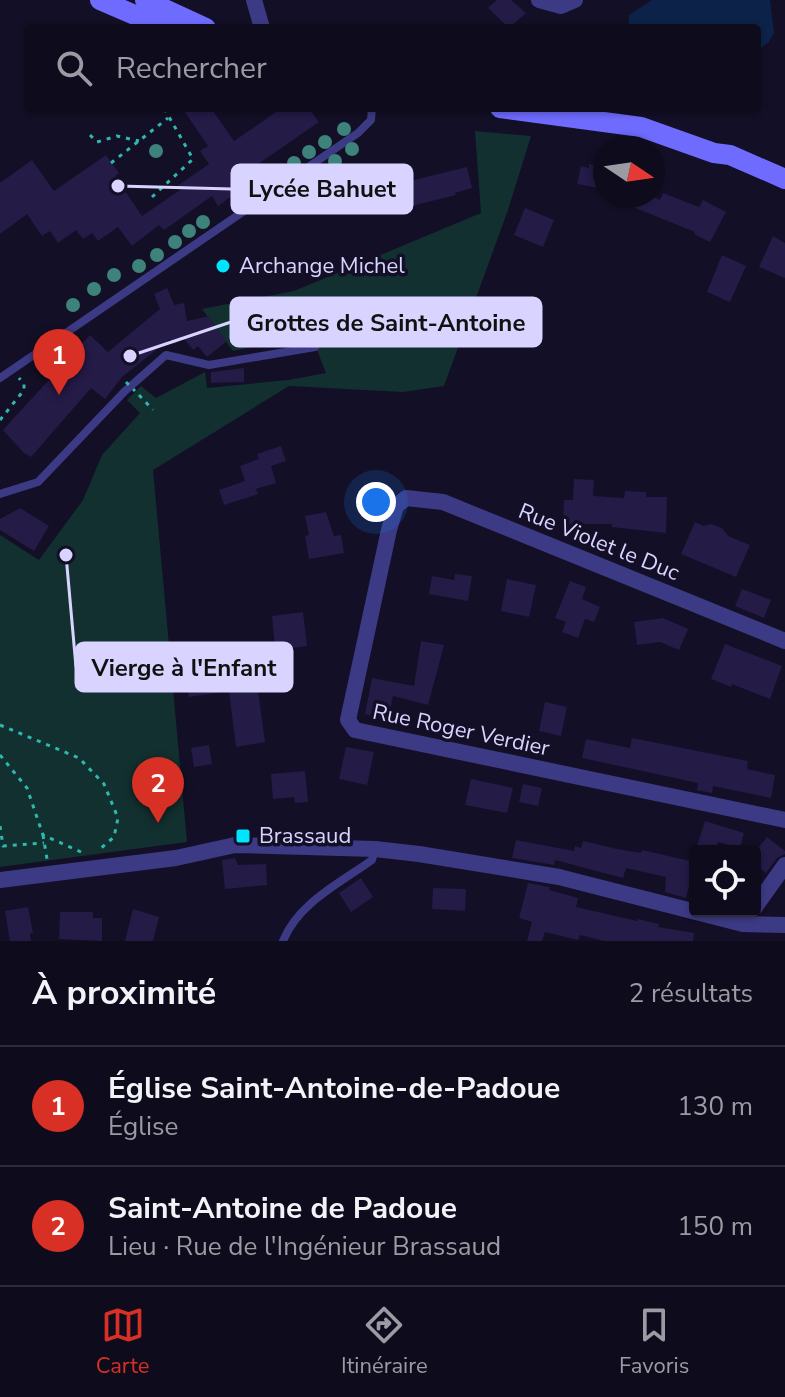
<!DOCTYPE html>
<html lang="fr">
<meta charset="utf-8">
<style>
:root{--surface:#0e0b1c;--page:#1c1929;--text:#f1f3f6;--muted:#9b9ba3;--line:#2e2b3b;--accent:#d93025}
body{margin:0;font-family:"Nunito Sans",sans-serif;background:var(--page);color:var(--text)}
.controls{position:absolute;right:24px;bottom:24px;display:grid;overflow:hidden;border-radius:8px;box-shadow:0 2px 6px #0004}
.controls button{width:72px;height:72px;display:grid;place-items:center;padding:0;border:0;border-bottom:2px solid var(--line);background:var(--surface);color:var(--text);font:40px sans-serif}
.compass{position:absolute;left:593px;top:136px;width:72px;height:72px;border-radius:50%;background:var(--surface);box-shadow:0 2px 6px #0004;rotate:103deg}
.you{position:absolute;left:376px;top:502px;width:28px;height:28px;margin:-20px;border:6px solid #fff;border-radius:50%;background:#1a73e8;box-shadow:0 0 0 12px #1a73e833}
.badge{display:grid;place-items:center;width:52px;height:52px;border-radius:50%;background:var(--accent);color:#fff;font-size:26px;font-weight:700}
.pin{position:absolute;translate:-50% -66px;filter:drop-shadow(0 2px 4px #0008)}
.pin::after{content:'';position:absolute;top:42px;width:28px;height:24px;background:inherit;clip-path:polygon(0 0,100% 0,50% 100%)}
.list{margin:0;padding:0;list-style:none}
h2{display:flex;justify-content:space-between;align-items:center;height:104px;margin:0;padding:0 32px;font-size:34px}
h2 small{font-size:26px;font-weight:400;color:var(--muted)}
.list li{display:grid;grid-template-columns:52px 1fr auto;gap:24px;align-items:center;box-sizing:border-box;height:120px;padding:0 32px;border-top:2px solid var(--line)}
.list b{display:block;font-size:30px;white-space:nowrap}
.list p{margin:0;font-size:26px;white-space:nowrap;color:var(--muted)}
.list em{font-size:26px;font-style:normal;color:var(--muted)}
.icon{flex:none;width:44px;height:44px;fill:none;stroke:currentColor;stroke-width:2;stroke-linecap:round;stroke-linejoin:round}
.map{position:relative;flex:none;width:785px;height:941px;overflow:hidden}
.search{position:absolute;background:var(--surface);box-shadow:0 2px 6px #0004;left:24px;right:24px;top:24px;height:88px;display:flex;align-items:center;gap:20px;box-sizing:border-box;padding:0 28px;border-radius:8px;color:var(--muted);font-size:30px}
.sheet{height:344px;background:var(--surface)}
nav{display:flex;justify-content:space-around;align-items:center;box-sizing:border-box;height:112px;border-top:2px solid var(--line);background:var(--surface);font-size:22px;color:var(--muted)}
nav a{display:grid;justify-items:center;gap:4px}
nav .on{color:var(--accent)}
.map>svg:first-child{display:block}
.green{fill:#12302f}
.water{fill:#0c2248}
.building{fill:#241b47}
.lines{fill:none;stroke-linecap:round;stroke-linejoin:round}
.path{stroke:#2fb8b0;stroke-width:3;stroke-dasharray:4 6;stroke-linecap:butt}
.service{stroke:#3d3a85;stroke-width:8}
.minor{stroke:#3d3a85;stroke-width:16}
.secondary{stroke:#6f6bff;stroke-width:20}
.path-bridge{stroke:#2fb8b0;stroke-width:3;stroke-dasharray:4 6;stroke-linecap:butt}
.tree{fill:#3d827b}
.poi-dot{fill:#00e5ff;stroke:#130f26;stroke-width:3}
.labels{text-anchor:middle;dominant-baseline:central;stroke-width:7;stroke-linejoin:round;paint-order:stroke}
.poi-label{font-size:22px;fill:#d9d4ff;stroke:#130f26;text-anchor:start}
.street-label{font-size:22px;fill:#d9d4ff;stroke:#130f26}
.leader{fill:none;stroke:#d9d4ff;stroke-width:3}
.callout-dot{fill:#d9d4ff;stroke:#130f26;stroke-width:3}
.callout{fill:#d9d4ff;stroke:#d9d4ff;stroke-width:3}
.callout-label{font-size:24px;text-anchor:middle;font-weight:bold;fill:#111}
</style>
<div class="map">
<svg width="785" height="941" viewBox="0 0 785 941">
<rect width="100%" height="100%" fill="#130f26"/>
<path class="green" d="M 475,131 L 531,136 L 508,210 L 444,386 L 403,392 L 289,386 L 153,470 L 187,842 L 0,867 L 0,535 L 39,560 L 83,500 L 102,455 L 140,413 L 127,400 L 141,386 L 156,398 L 205,372 L 207,388 L 288,380 L 326,373 L 311,335 L 233,351 L 202,309 L 294,291 L 481,213 Z"/>
<path class="water" d="M 652,0 L 770,0 L 774,33 L 769,42 L 757,51 L 757,28 L 629,28 L 629,15 Z"/>
<g class="building">
<path d="M 497,0 L 511,0 L 526,13 L 509,28 L 488,8 Z"/>
<path d="M 182,108 L 211,108 L 234,141 L 282,108 L 308,108 L 319,122 L 234,181 L 240,190 L 218,206 L 212,196 L 164,230 L 159,225 L 132,246 L 118,227 L 98,241 L 92,233 L 83,239 L 76,230 L 58,243 L 50,231 L 42,236 L 27,214 L 0,234 L 0,183 L 32,160 L 54,191 L 106,155 L 119,173 L 115,176 L 142,216 L 180,190 L 177,186 L 209,164 L 200,151 L 208,146 Z"/>
<path d="M 589,164 L 604,167 L 599,188 L 577,184 L 581,166 L 589,168 Z"/>
<path d="M 467,167 L 472,188 L 455,193 L 456,195 L 391,211 L 385,187 Z"/>
<path d="M 663,193 L 699,207 L 703,200 L 726,212 L 710,242 L 694,234 L 695,232 L 608,197 L 651,196 L 660,200 Z"/>
<path d="M 525,208 L 554,220 L 543,247 L 514,235 Z"/>
<path d="M 773,236 L 785,243 L 785,278 L 759,267 Z"/>
<path d="M 722,255 L 746,266 L 730,302 L 707,292 Z"/>
<path d="M 167,288 L 174,305 L 184,303 L 187,321 L 210,316 L 199,324 L 209,317 L 227,341 L 207,357 L 198,346 L 193,350 L 183,337 L 174,344 L 170,339 L 122,377 L 105,399 L 91,388 L 31,457 L 24,453 L 3,430 L 90,335 L 108,352 L 160,309 L 154,294 Z"/>
<path d="M 244,368 L 244,382 L 211,383 L 211,372 Z"/>
<path d="M 281,446 L 286,461 L 271,466 L 276,483 L 256,489 L 258,494 L 224,505 L 219,490 L 245,481 L 240,466 L 259,459 L 257,454 Z"/>
<path d="M 574,479 L 594,480 L 593,496 L 624,498 L 625,491 L 646,492 L 646,497 L 667,497 L 666,533 L 612,527 L 612,524 L 563,524 L 564,500 L 573,500 Z"/>
<path d="M 20,508 L 49,526 L 34,551 L 0,530 L 0,519 Z"/>
<path d="M 326,512 L 334,536 L 341,535 L 344,553 L 309,559 L 305,536 L 309,535 L 305,516 Z"/>
<path d="M 695,522 L 703,526 L 711,524 L 722,528 L 728,536 L 750,545 L 736,577 L 681,554 Z"/>
<path d="M 455,574 L 472,576 L 468,601 L 429,594 L 432,576 L 454,580 Z"/>
<path d="M 507,579 L 536,585 L 529,617 L 501,611 Z"/>
<path d="M 570,581 L 586,587 L 582,599 L 600,607 L 594,622 L 585,619 L 578,638 L 562,632 L 566,622 L 555,618 Z"/>
<path d="M 742,589 L 771,600 L 764,618 L 735,606 Z"/>
<path d="M 303,612 L 307,646 L 275,650 L 272,616 Z"/>
<path d="M 663,618 L 688,629 L 679,650 L 660,642 L 637,645 L 634,622 Z"/>
<path d="M 421,641 L 444,645 L 428,705 L 393,696 L 388,719 L 365,714 L 372,678 L 414,686 Z"/>
<path d="M 725,644 L 782,666 L 770,699 L 732,684 L 731,687 L 711,679 Z"/>
<path d="M 255,668 L 265,742 L 236,747 L 229,691 L 189,697 L 186,678 Z"/>
<path d="M 545,702 L 567,707 L 561,736 L 539,731 Z"/>
<path d="M 632,738 L 748,761 L 747,769 L 775,775 L 771,798 L 713,786 L 712,793 L 697,790 L 698,783 L 582,758 L 586,739 L 630,748 Z"/>
<path d="M 209,745 L 212,764 L 194,767 L 191,748 Z"/>
<path d="M 346,747 L 374,752 L 367,785 L 339,779 Z"/>
<path d="M 305,771 L 308,802 L 295,803 L 294,797 L 273,799 L 271,774 Z"/>
<path d="M 471,779 L 513,788 L 507,813 L 465,805 Z"/>
<path d="M 523,784 L 542,788 L 538,806 L 519,802 Z"/>
<path d="M 705,821 L 744,833 L 740,848 L 718,842 L 715,851 L 697,846 Z"/>
<path d="M 767,837 L 785,851 L 785,854 L 777,858 L 766,873 L 755,865 L 755,852 Z"/>
<path d="M 516,840 L 574,851 L 575,846 L 581,848 L 583,841 L 617,849 L 641,853 L 642,850 L 695,862 L 686,898 L 665,892 L 666,877 L 626,868 L 623,878 L 555,860 L 554,865 L 512,858 Z"/>
<path d="M 235,858 L 238,865 L 266,864 L 267,885 L 225,889 L 222,860 Z"/>
<path d="M 361,878 L 373,897 L 351,912 L 339,893 Z"/>
<path d="M 528,883 L 550,887 L 549,890 L 578,898 L 576,907 L 637,921 L 638,919 L 659,924 L 658,927 L 694,933 L 693,941 L 604,941 L 580,935 L 578,940 L 545,932 L 542,941 L 527,941 L 532,922 L 519,918 Z"/>
<path d="M 433,888 L 466,889 L 465,911 L 432,909 Z"/>
<path d="M 28,907 L 33,933 L 30,933 L 31,941 L 10,941 L 5,911 Z"/>
<path d="M 133,909 L 159,917 L 153,941 L 125,941 Z"/>
<path d="M 60,912 L 93,912 L 93,918 L 102,918 L 102,941 L 59,939 Z"/>
</g>
<g class="lines">
<g class="path">
<path d="M 90,135 L 97,142 L 117,136 L 139,141"/>
<path d="M 111,163 L 168,118"/>
<path d="M 152,197 L 193,159 L 164,108"/>
<path d="M 139,395 L 153,410"/>
<path d="M 0,420 L 24,390 L 24,384 L 19,378"/>
<path d="M 0,725 L 79,758 L 104,784 L 118,818 L 114,837 L 100,849"/>
<path d="M 0,755 L 27,788 L 43,835 L 81,852"/>
<path d="M 0,826 L 3,846 L 44,843"/>
<path d="M 43,835 L 47,859"/>
</g>
<g class="service">
<path d="M 0,378 L 358,133 L 371,120 L 372,108"/>
<path d="M 0,494 L 38,482 L 125,391 L 166,355 L 209,365 L 315,347"/>
<path d="M 283,941 C 298,903 340,883 372,860 L 375,849"/>
</g>
<g class="minor">
<path d="M 254,0 L 262,28"/>
<path d="M 539,0 L 561,6 L 575,0"/>
<path d="M 785,641 L 443,502 L 406,498 L 396,506 L 389,530 L 348,720 L 355,730 L 785,820"/>
<path d="M 0,880 L 176,858 L 235,845 L 375,849 L 419,854 L 559,877 L 743,924 L 785,925"/>
<path d="M 755,907 L 785,865"/>
</g>
<g class="secondary">
<path d="M 100,0 L 165,28"/>
<path d="M 145,0 L 206,28"/>
<path d="M 500,108 L 641,127 L 714,153 L 730,155 L 785,179"/>
</g>
<path class="path-bridge" d="M 126,382 L 135,391"/>
</g>
<g class="tree">
<circle cx="344" cy="129" r="7"/>
<circle cx="325" cy="142" r="7"/>
<circle cx="352" cy="149" r="7"/>
<circle cx="156" cy="151" r="7"/>
<circle cx="309" cy="152" r="7"/>
<circle cx="335" cy="161" r="7"/>
<circle cx="294" cy="163" r="7"/>
<circle cx="203" cy="222" r="7"/>
<circle cx="189" cy="231" r="7"/>
<circle cx="175" cy="242" r="7"/>
<circle cx="157" cy="255" r="7"/>
<circle cx="139" cy="266" r="7"/>
<circle cx="114" cy="275" r="7"/>
<circle cx="94" cy="289" r="7"/>
<circle cx="73" cy="305" r="7"/>
</g>
<g class="poi-dot">
<circle cx="223" cy="266" r="8"/>
<rect x="235" y="828" width="16" height="16" rx="4"/>
</g>
<g class="labels">
<g class="poi-label">
<text x="239" y="266">Archange Michel</text>
<text x="259" y="836">Brassaud</text>
</g>
<g class="street-label">
<text transform="translate(599 542) rotate(22)">Rue Violet le Duc</text>
<text transform="translate(461 730) rotate(12)">Rue Roger Verdier</text>
</g>
</g>
<path class="leader" d="M118 186L232 189M130 356L231 322M66 555L76 667"/>
<g class="callout-dot">
<circle cx="118" cy="186" r="8"/>
<circle cx="130" cy="356" r="8"/>
<circle cx="66" cy="555" r="8"/>
</g>
<g class="callout">
<rect x="232" y="165" width="180" height="48" rx="8"/>
<rect x="231" y="298" width="310" height="48" rx="8"/>
<rect x="76" y="643" width="216" height="48" rx="8"/>
</g>
<g class="callout-label">
<text x="322" y="197">Lycée Bahuet</text>
<text x="386" y="331">Grottes de Saint-Antoine</text>
<text x="184" y="676">Vierge à l'Enfant</text>
</g>
</svg>
<div class="controls">
<button><svg class="icon" aria-label="locate" viewBox="0 0 24 24"><circle cx="12" cy="12" r="6"/><path d="M12 2v4M12 18v4M2 12h4M18 12h4"/></svg></button>
</div>
<svg class="compass" viewBox="-18 -18 36 36"><path d="M0-13l5 13h-10z" fill="#e53935"/><path d="M0 13l5-13h-10z" fill="#9b9ba3"/></svg>
<div class="you"></div>
<div class="pin badge" style="left:59px;top:395px">1</div>
<div class="pin badge" style="left:158px;top:823px">2</div>
<div class="search"><svg class="icon" aria-label="search" viewBox="0 0 24 24"><circle cx="10" cy="10" r="6"/><path d="M15 15l6 6"/></svg>Rechercher</div>
</div>
<section class="sheet">
<h2>À proximité<small>2 résultats</small></h2>
<ul class="list">
<li><span class="badge">1</span><div><b>Église Saint-Antoine-de-Padoue</b><p>Église</p></div><em>130 m</em></li>
<li><span class="badge">2</span><div><b>Saint-Antoine de Padoue</b><p>Lieu · Rue de l'Ingénieur Brassaud</p></div><em>150 m</em></li>
</ul>
</section>
<nav>
<a class="on"><svg class="icon" aria-label="map" viewBox="0 0 24 24"><path d="M3 6l6-2 6 2 6-2v14l-6 2-6-2-6 2zM9 4v14M15 6v14"/></svg>Carte</a>
<a><svg class="icon" aria-label="directions" viewBox="0 0 24 24"><path d="M12 3l9 9-9 9-9-9zM9 14v-3h6M13 9l2 2-2 2"/></svg>Itinéraire</a>
<a><svg class="icon" aria-label="saved" viewBox="0 0 24 24"><path d="M7 4h10v16l-5-4-5 4z"/></svg>Favoris</a>
</nav>
